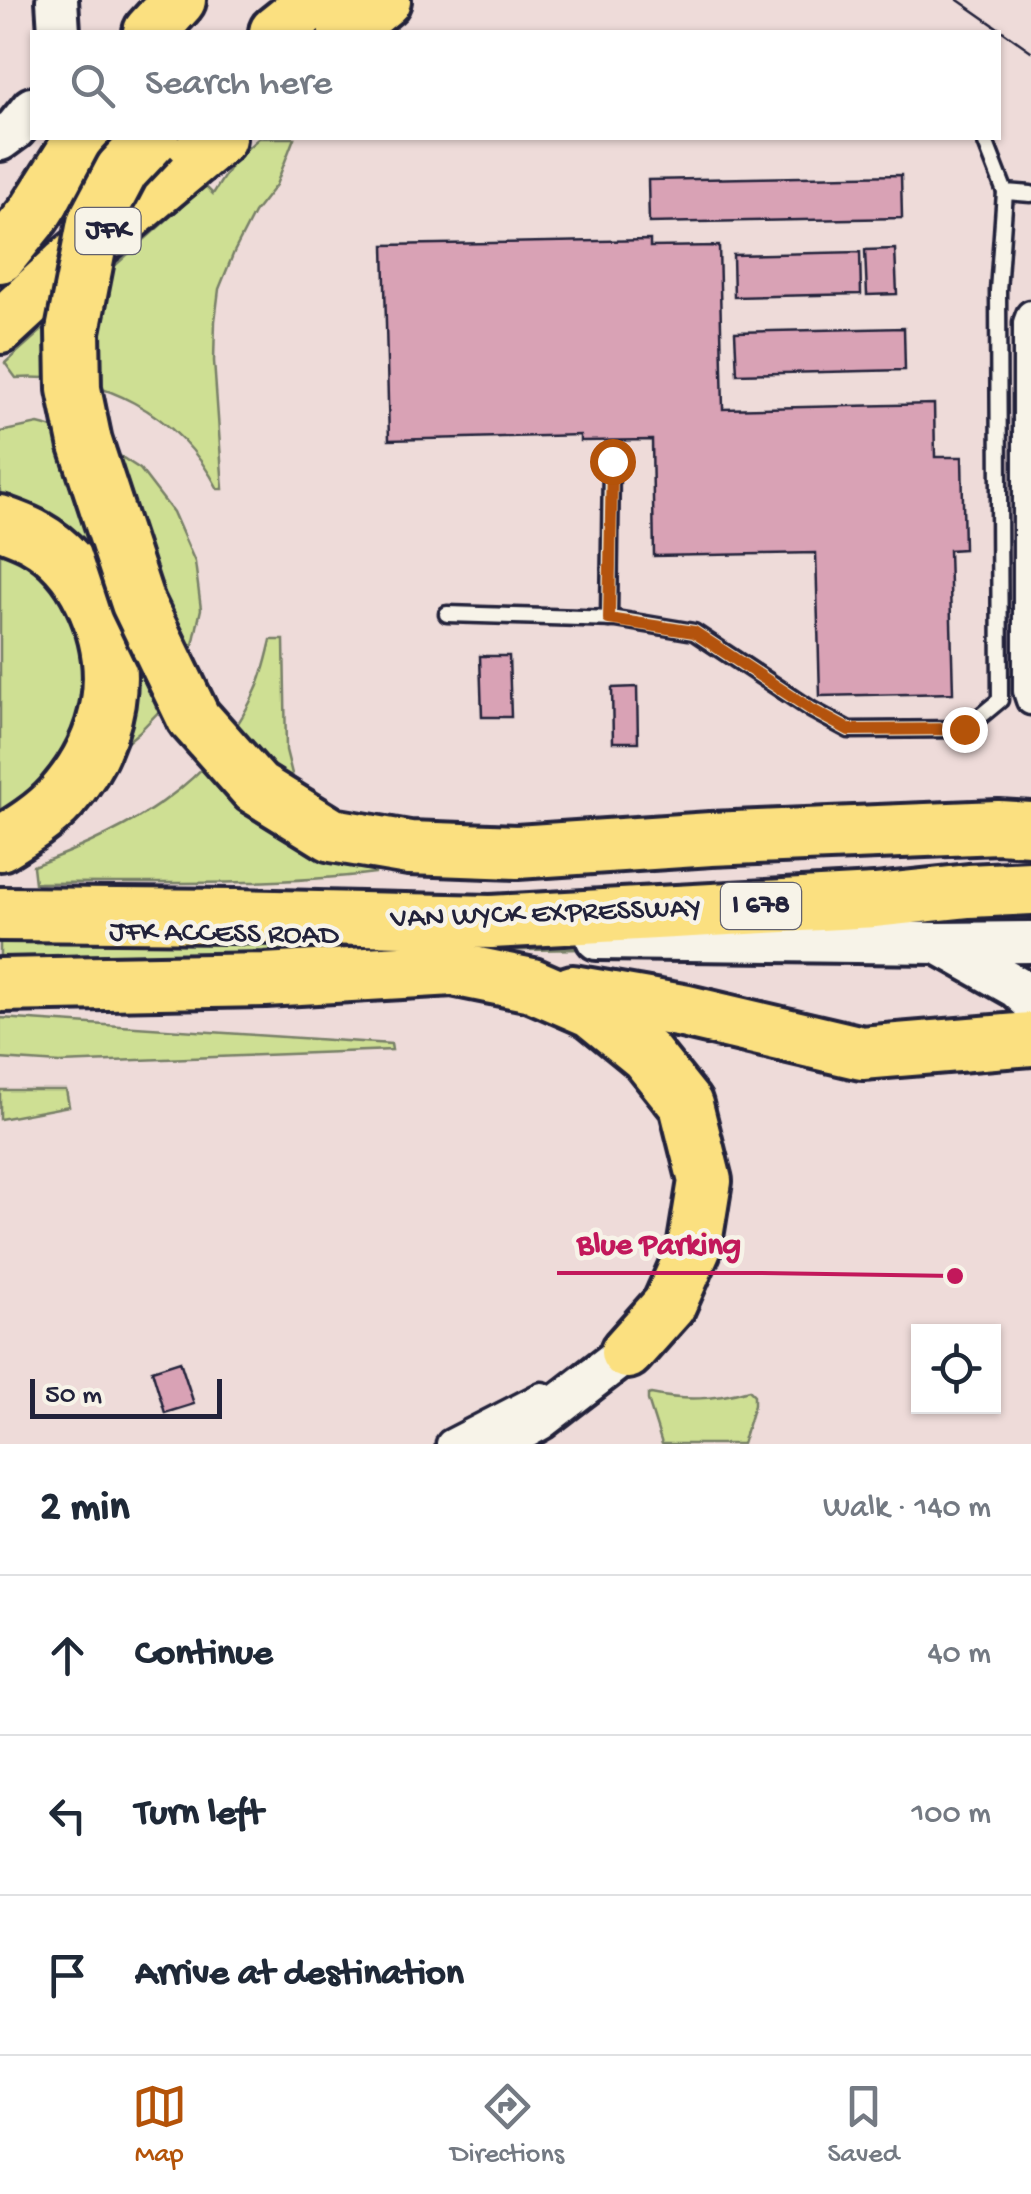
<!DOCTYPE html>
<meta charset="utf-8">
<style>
:root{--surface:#fff;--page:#f2f2f3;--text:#1f2937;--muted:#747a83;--line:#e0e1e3;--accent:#b45309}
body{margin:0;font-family:"Gochi Hand",sans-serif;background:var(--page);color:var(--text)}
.controls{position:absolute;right:30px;bottom:30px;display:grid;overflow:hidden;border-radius:0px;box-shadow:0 2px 8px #0004}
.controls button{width:90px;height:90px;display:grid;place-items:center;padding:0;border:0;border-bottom:2px solid var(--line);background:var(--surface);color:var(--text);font:50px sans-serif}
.scale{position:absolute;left:30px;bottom:25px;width:192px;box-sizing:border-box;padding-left:10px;border:5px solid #22223b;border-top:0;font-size:28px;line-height:35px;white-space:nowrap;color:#22223b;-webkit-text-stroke:8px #f7f3e8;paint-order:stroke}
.stop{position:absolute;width:30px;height:30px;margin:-22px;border:8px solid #b45309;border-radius:50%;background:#fff}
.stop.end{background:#b45309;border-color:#fff;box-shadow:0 2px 10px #0008}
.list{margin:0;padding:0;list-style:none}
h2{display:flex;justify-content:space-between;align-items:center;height:130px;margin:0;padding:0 40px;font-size:42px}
h2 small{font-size:32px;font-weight:400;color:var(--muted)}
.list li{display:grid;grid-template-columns:65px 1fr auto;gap:30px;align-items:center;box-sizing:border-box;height:160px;padding:0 40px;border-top:2px solid var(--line)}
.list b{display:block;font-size:38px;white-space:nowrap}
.list em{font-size:32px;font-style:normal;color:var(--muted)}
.icon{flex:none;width:55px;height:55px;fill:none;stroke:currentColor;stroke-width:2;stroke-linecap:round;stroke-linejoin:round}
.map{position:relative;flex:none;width:1031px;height:1444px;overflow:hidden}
.search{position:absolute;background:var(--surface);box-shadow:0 2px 8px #0004;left:30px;right:30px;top:30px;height:110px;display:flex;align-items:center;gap:25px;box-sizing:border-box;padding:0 35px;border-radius:0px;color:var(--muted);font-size:38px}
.sheet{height:610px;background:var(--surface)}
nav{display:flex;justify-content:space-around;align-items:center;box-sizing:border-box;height:140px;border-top:2px solid var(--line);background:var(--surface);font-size:28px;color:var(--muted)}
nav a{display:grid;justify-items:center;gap:5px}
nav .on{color:var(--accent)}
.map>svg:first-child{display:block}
.green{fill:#cedf93;stroke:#788067;stroke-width:2.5}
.building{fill:#d9a2b5;stroke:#22223b;stroke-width:2.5}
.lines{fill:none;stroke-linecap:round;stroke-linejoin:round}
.lane-casing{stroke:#22223b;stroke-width:21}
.street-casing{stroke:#22223b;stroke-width:35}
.secondary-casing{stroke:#22223b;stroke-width:48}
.highway-casing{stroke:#22223b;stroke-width:60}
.lane{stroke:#f7f3e8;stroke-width:14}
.street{stroke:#f7f3e8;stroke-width:28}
.secondary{stroke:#f7f3e8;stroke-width:40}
.highway{stroke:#fbe080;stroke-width:52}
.tram{stroke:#22223b;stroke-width:2.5}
.highway-bridge-casing{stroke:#22223b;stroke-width:60;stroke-linecap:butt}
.highway-bridge{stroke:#fbe080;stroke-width:52}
.route{stroke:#b45309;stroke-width:12}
.labels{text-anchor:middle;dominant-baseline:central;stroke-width:9;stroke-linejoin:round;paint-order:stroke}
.shield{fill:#f7f3e8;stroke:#62616f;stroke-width:2.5}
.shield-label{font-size:28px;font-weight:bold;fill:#22223b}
.street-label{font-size:30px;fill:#22223b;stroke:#f7f3e8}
.leader{fill:none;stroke:#c2185b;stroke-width:4}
.callout-dot{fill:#c2185b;stroke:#f7f3e8;stroke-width:4}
.callout-label{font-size:32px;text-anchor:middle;font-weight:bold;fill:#c2185b;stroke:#f7f3e8;stroke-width:9;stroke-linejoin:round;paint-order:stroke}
</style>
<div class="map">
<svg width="1031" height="1444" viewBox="0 0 1031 1444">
<rect width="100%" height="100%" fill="#eedbd9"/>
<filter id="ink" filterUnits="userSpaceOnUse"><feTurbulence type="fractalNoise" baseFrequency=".01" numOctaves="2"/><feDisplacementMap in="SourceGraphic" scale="20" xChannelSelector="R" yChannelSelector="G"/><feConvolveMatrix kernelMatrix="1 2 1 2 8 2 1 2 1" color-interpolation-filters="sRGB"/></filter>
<g filter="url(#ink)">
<g class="green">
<path d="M 259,138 L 294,138 L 276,185 L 254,213 L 234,252 L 219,289 L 215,321 L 214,361 L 223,489 L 218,489 C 178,412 101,373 16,378 L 5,363 L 205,186 L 213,194 L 236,158 Z"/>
<path d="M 38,424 L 92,438 L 140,469 L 173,512 L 195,562 L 201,609 L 189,663 L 168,702 L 139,732 L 97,768 L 0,816 L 0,432 Z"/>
<path d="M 271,640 L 284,640 L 286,750 L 299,802 L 377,867 L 375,873 C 262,887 148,882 35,883 L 33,866 C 127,831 211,788 255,692 C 263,676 267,657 271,640 Z"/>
<path d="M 0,931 L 813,945 L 0,959 Z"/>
<path d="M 0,1018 L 391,1044 L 392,1050 L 60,1063 L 0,1059 Z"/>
<path d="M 0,1090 L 66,1090 L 69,1106 L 0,1119 Z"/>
<path d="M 749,1390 L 754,1395 L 754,1405 L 742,1444 L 662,1444 L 648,1400 L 648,1395 L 651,1394 C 685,1401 715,1400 749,1390 Z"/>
</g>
<g class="building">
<path d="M 901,175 L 902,218 L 649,223 L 648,180 Z"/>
<path d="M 650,240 L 650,247 L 719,246 L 723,409 L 934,404 L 935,457 L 962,457 L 964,549 L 949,550 L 953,693 L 820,696 L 816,553 L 654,556 L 652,440 L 580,441 L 580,435 L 389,440 L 384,245 Z"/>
<path d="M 895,249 L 897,294 L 867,295 L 865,250 Z"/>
<path d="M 860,252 L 861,294 L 734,297 L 733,255 Z"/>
<path d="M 904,328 L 905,370 L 737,374 L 735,332 Z"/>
<path d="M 480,656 L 509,656 L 511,717 L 482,717 Z"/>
<path d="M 637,687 L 638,742 L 613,742 L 612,688 Z"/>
<path d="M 180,1361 L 194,1404 L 165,1413 L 152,1370 Z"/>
</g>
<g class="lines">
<defs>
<g id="lane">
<path d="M 984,138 L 1005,192 L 1031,194"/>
<path d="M 447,614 L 616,619 L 694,632 L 812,710 L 849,730 L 965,729 L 1000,700 L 998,291 L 1005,192"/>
<path d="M 609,619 L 611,461"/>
</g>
<g id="street">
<path d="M 1031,315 L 1028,323 L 1028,691 L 1031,700"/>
<path d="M 451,1444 L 542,1397"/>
</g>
<g id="secondary">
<path d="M 57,0 L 59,32"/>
<path d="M 0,140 L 15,129 L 32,108"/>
<path d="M 597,939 L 938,943 L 1016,987 L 1031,1001"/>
<path d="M 940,943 L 1031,942"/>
<path d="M 496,1444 L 540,1419 L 627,1352"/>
</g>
<g id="highway">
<path d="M 150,32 L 179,0"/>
<path d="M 276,32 L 316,0"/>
<path d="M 345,32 L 384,0"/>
<path d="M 0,256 L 34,214 L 82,138"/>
<path d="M 0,327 L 65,267 L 219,138"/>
<path d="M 0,522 C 12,527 25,531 35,537 C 60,551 79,574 91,599 C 125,669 112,740 61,798 C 44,817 21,831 0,844"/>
<path d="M 193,717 L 256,788 L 332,835 L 409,848 L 517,852 L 711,839 L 998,827 L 1031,829"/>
<path d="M 0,914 L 235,916 L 491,922 L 875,901 L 969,891 L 1031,888"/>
<path d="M 0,985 L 265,980 L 453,969 L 532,985 L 592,1011 L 646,1055 L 686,1105 L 705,1181 L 694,1249 L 669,1305 L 627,1352"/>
<path d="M 573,992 L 683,1011 L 862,1053 L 1031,1039"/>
</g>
</defs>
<use href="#lane" class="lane-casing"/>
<use href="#street" class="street-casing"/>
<use href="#secondary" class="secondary-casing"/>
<use href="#highway" class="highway-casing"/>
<use href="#lane" class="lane"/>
<use href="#street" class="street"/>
<use href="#secondary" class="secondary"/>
<use href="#highway" class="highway"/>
<path class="tram" d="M 958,0 L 1031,51"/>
<defs>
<path id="highway-bridge" d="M 152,138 L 122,170 L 94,223 L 73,331 L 74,389 L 85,442 L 138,603 L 193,717"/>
</defs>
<use href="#highway-bridge" class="highway-bridge-casing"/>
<use href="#highway-bridge" class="highway-bridge"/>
</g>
</g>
<g class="lines" filter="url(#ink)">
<path class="route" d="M 612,461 L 609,619 L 694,632 L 812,710 L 849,730 L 964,729"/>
</g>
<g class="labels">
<g class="shield">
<rect x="75.5" y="208" width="65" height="46" rx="8"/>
<rect x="721" y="883" width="80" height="46" rx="8"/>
</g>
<g class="shield-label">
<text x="108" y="231">JFK</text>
<text x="761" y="906">I 678</text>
</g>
<g class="street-label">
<text transform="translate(546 915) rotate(-2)">VAN WYCK EXPRESSWAY</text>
<text transform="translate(224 935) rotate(1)">JFK ACCESS ROAD</text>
</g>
</g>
<path class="leader" d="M955 1276L761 1273H557"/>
<circle class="callout-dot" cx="955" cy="1276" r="10"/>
<g class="callout-label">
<text x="659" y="1253">Blue Parking</text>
</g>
</svg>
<div class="controls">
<button><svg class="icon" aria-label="locate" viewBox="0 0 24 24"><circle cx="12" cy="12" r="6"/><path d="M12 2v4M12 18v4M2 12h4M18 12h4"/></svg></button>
</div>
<div class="scale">50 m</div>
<div class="stop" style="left:612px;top:461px"></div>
<div class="stop end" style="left:964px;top:729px"></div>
<div class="search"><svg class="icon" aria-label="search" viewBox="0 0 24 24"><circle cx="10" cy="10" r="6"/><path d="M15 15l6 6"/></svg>Search here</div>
</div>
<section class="sheet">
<h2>2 min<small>Walk · 140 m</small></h2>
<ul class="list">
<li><svg class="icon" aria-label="ahead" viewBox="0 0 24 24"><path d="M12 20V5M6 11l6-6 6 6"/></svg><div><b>Continue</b></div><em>40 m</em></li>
<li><svg class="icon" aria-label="left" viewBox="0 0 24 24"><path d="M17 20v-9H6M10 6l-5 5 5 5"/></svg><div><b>Turn left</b></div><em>100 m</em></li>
<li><svg class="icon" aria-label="arrive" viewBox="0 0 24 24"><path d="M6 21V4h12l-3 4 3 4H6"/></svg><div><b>Arrive at destination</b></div></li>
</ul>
</section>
<nav>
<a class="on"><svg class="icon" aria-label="map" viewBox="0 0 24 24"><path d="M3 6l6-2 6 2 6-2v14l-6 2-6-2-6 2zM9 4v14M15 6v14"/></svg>Map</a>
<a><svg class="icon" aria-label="directions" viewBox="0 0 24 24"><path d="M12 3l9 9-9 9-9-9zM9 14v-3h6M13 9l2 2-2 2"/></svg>Directions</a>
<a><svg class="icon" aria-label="saved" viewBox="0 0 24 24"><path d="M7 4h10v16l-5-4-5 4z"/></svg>Saved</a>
</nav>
